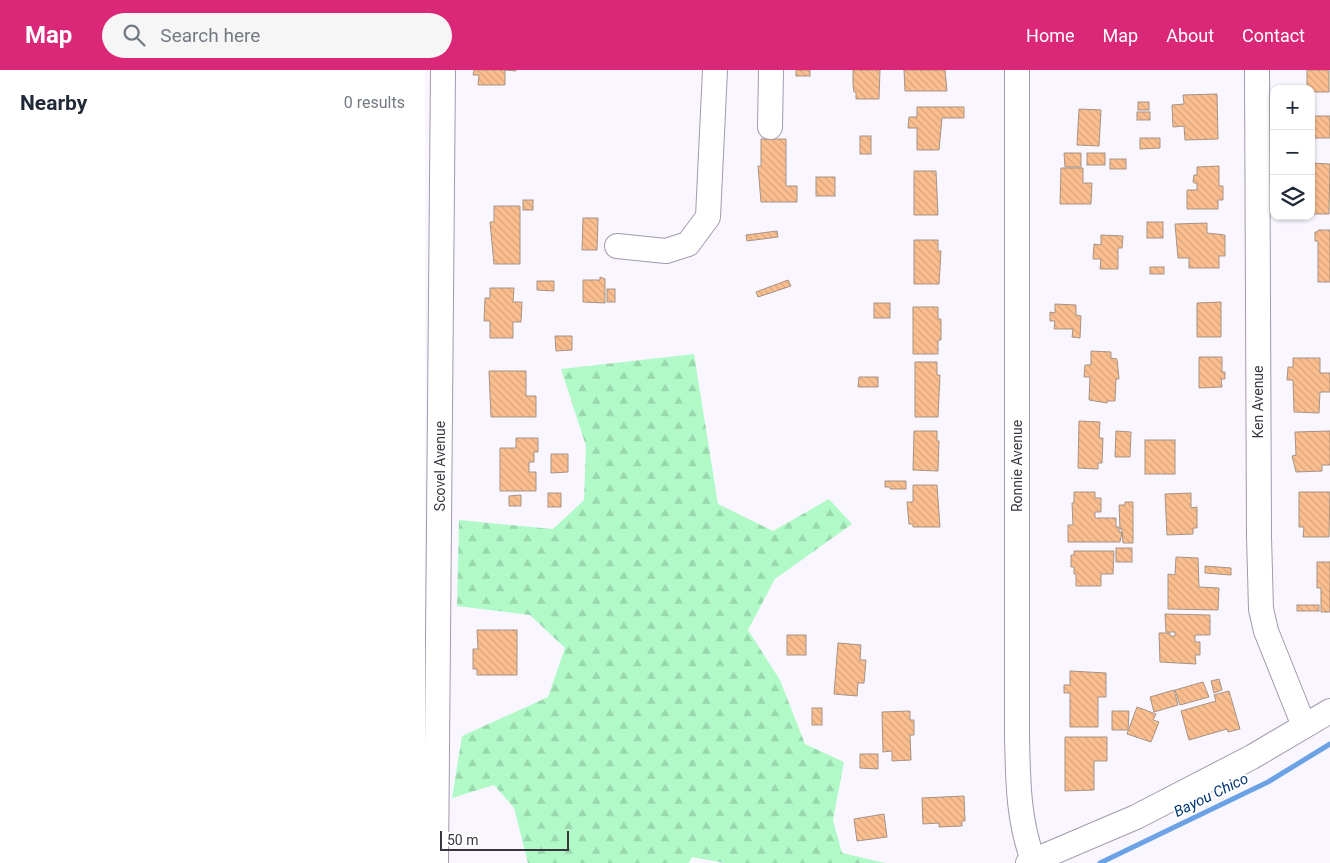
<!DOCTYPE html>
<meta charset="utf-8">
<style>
:root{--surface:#fff;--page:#f6f6f7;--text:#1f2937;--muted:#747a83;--line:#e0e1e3;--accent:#db2777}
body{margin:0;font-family:Roboto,sans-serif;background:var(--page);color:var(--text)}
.controls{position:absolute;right:15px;top:15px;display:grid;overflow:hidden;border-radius:10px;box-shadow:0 1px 4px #0004}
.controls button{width:45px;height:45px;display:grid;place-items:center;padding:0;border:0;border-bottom:1px solid var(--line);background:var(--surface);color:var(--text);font:25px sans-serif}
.scale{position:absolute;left:15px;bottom:12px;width:129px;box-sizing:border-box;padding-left:5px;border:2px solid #3a363f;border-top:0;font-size:14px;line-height:18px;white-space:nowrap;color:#3a363f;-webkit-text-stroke:4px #fff;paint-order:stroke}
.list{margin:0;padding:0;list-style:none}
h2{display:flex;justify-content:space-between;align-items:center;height:65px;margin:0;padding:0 20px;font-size:21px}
h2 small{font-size:16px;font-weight:400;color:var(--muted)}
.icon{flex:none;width:28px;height:28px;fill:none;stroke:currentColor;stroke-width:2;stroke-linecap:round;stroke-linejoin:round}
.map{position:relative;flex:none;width:905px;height:793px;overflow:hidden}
header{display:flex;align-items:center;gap:30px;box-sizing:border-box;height:70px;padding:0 25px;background:var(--accent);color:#fff}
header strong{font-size:24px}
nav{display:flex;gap:28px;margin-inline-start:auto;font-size:18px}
.search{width:350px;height:45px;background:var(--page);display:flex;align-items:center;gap:12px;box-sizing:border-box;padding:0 18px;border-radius:28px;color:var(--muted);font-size:19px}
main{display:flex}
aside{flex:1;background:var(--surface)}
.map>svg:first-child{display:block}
.forest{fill:url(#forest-firs)}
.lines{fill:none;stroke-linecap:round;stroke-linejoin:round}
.stream{stroke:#6ba2e6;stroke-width:5}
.building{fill:url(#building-back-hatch);stroke:#a69385}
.minor-casing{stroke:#a299ad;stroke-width:26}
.minor{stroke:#fff;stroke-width:24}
.labels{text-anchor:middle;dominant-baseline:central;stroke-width:4;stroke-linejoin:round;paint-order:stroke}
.street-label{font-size:14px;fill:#3a363f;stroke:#fff}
.water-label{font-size:15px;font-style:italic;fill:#003875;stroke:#fff}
</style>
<header>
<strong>Map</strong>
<div class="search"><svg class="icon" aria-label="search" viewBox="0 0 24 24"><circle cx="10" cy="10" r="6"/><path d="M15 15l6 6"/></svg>Search here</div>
<nav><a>Home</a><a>Map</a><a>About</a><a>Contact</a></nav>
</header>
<main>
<aside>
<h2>Nearby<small>0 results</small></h2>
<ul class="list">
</ul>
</aside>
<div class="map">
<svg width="905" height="793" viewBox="0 0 905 793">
<defs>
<pattern id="forest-firs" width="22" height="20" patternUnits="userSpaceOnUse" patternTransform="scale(1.25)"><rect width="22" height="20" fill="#b1fac8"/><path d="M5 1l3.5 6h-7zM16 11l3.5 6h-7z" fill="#99d7ad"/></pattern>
<pattern id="building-back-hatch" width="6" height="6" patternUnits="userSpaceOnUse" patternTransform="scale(1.25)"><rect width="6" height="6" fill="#fbbe8f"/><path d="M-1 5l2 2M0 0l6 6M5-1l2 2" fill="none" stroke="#d8a47c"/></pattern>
</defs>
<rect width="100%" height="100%" fill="#faf6ff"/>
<path class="forest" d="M 269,284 L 293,434 L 348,461 L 404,429 L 427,454 L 350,509 L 323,560 L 355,610 L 380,674 L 419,692 L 408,750 L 417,783 L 460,793 L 299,793 L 267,787 L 264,793 L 103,793 L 89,738 L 69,715 L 27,728 L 37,666 L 123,627 L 140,578 L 105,545 L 32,536 L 34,450 L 128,459 L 159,430 L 161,376 L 136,299 Z"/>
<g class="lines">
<path class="stream" d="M 675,793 L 843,712 L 905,674"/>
</g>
<g class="building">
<path d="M 49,0 L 91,0 L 91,1 L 80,0 L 80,15 L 53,15 L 54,5 L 48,5 Z"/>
<rect x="371" y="0" width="14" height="6"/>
<path d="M 428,0 L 455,0 L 454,29 L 431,29 L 431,22 L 429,22 L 428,15 Z"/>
<path d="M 479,0 L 520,0 L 522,21 L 480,21 Z"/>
<path d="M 882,0 L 904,0 L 904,22 L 886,22 L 886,19 L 882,19 Z"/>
<path d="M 792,24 L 793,69 L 760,70 L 759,56 L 748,57 L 747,35 L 759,34 L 758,25 Z"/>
<rect x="713" y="32" width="11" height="8"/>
<path d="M 492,37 L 539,37 L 539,48 L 517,48 L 514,80 L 492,80 L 492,58 L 483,58 L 484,47 L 492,47 Z"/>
<path d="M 654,39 L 676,40 L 674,76 L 652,75 Z"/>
<rect x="712" y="42" width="13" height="8"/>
<rect x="886" y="46" width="19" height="22"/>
<rect x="435" y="66" width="11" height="18"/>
<path d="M 715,68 L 735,68 L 735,78 L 715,79 Z"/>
<path d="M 336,69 L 361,69 L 361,116 L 372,116 L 372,132 L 336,132 L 333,96 L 336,96 Z"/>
<path d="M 639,83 L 656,83 L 656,97 L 640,97 Z"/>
<rect x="662" y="83" width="18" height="12"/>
<rect x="685" y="89" width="16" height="10"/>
<path d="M 886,93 L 905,94 L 904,144 L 886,144 Z"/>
<path d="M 794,96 L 794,116 L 798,116 L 798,130 L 793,130 L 793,139 L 762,139 L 762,120 L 772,120 L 772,114 L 768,112 L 769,105 L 772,105 L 772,97 Z"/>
<path d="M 636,98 L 658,98 L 658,113 L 667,113 L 666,134 L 635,134 Z"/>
<path d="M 489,101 L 511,101 L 513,145 L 489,145 Z"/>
<rect x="391" y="107" width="19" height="19"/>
<rect x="98" y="130" width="10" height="10"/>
<path d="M 69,136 L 95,136 L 95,194 L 69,194 L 65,152 L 69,152 Z"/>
<path d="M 158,148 L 173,148 L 172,180 L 157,180 Z"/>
<rect x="722" y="152" width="16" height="16"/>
<path d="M 782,153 L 782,163 L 800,165 L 800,186 L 794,186 L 794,198 L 764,198 L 764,188 L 753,188 L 750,154 Z"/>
<path d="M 893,160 L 905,160 L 905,212 L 893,212 L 893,171 L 890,171 L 890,162 L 893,162 Z"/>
<path d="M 352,161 L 353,167 L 322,171 L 321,165 Z"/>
<path d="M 676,165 L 698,166 L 697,178 L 693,178 L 693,199 L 675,199 L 676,189 L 668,189 L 669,174 L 676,175 Z"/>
<path d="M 489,170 L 513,170 L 513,181 L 516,181 L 514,214 L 489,214 Z"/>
<rect x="725" y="197" width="14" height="7"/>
<path d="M 175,207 L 180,209 L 180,233 L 158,232 L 158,210 L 175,210 Z"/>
<path d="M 363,210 L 366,216 L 333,227 L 331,222 Z"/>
<path d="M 112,211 L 129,211 L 129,221 L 112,220 Z"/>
<path d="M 65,218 L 89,218 L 88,232 L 97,232 L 96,252 L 88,252 L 88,268 L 65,268 L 65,251 L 59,251 L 60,228 L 65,228 Z"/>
<rect x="182" y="219" width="8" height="13"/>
<path d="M 796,232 L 796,267 L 772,267 L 772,233 Z"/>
<rect x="449" y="233" width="16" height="15"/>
<path d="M 630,234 L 651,235 L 651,245 L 656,246 L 655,268 L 647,267 L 648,259 L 629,259 L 630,251 L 625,251 L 625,242 L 630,243 Z"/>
<path d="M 488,237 L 513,237 L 513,249 L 516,249 L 516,270 L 513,270 L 513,284 L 488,284 Z"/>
<path d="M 130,266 L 147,266 L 147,280 L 131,281 Z"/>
<path d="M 666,281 L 686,282 L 686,288 L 692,289 L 694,309 L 691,309 L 690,331 L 682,331 L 682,333 L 664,330 L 665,307 L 659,307 L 660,295 L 666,295 Z"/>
<path d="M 774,287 L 797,287 L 797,302 L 800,302 L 800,309 L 796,309 L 797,317 L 774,318 Z"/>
<path d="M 868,288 L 895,288 L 895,303 L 905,303 L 905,322 L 895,322 L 894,343 L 869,342 L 868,310 L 862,310 L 863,297 L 868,297 Z"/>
<path d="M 490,292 L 512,292 L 512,305 L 515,305 L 513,347 L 490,347 Z"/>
<path d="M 64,301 L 101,301 L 101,326 L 111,326 L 111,347 L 66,347 Z"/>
<path d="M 434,307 L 453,307 L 453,317 L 433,317 Z"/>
<path d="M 654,351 L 675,352 L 674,368 L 678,368 L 677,393 L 673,393 L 673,399 L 653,398 Z"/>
<path d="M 489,361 L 512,361 L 512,371 L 514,371 L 513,401 L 488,400 Z"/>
<path d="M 691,361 L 706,362 L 705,387 L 690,387 Z"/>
<path d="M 905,361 L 905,395 L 897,395 L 897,401 L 871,402 L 867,386 L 871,385 L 870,362 Z"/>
<path d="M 91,368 L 113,368 L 113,382 L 109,382 L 109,392 L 104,392 L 104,402 L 111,402 L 111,421 L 75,421 L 75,378 L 91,378 Z"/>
<rect x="720" y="370" width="30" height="34"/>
<path d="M 126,384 L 143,384 L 143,402 L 126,403 Z"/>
<path d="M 460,411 L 481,411 L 481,419 L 465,419 L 465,417 L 460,417 Z"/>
<path d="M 488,415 L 512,415 L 515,457 L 488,457 L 488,454 L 484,454 L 482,432 L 488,432 Z"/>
<path d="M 649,422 L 670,422 L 670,428 L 676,428 L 676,442 L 670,442 L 670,448 L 691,448 L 691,457 L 694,457 L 694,462 L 697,462 L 695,472 L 643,472 L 643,455 L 648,455 L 647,433 L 649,433 Z"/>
<path d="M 874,422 L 905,422 L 904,467 L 878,467 L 879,457 L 874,457 Z"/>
<rect x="123" y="423" width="13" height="14"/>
<path d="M 766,423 L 766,438 L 772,437 L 772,458 L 768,458 L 768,464 L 742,465 L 740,424 Z"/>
<path d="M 96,425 L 96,436 L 84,436 L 84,426 Z"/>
<path d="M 700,432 L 708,432 L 708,473 L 698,473 L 697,459 L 695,459 L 694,435 L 700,435 Z"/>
<rect x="691" y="478" width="16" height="14"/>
<path d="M 649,481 L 689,481 L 688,504 L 676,504 L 676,516 L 651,516 L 651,504 L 649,504 L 649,497 L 646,497 L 646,485 L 649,485 Z"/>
<path d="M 751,487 L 773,488 L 774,517 L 794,518 L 793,540 L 743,539 L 743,504 L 750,505 Z"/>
<path d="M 892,492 L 905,492 L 905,542 L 896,542 L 896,518 L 892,518 Z"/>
<path d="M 780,496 L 806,498 L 806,505 L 780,503 Z"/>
<rect x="872" y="535" width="22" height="6"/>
<path d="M 740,544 L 785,545 L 785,565 L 770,565 L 770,572 L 775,572 L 775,585 L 770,585 L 771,594 L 735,592 L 734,563 L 745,563 L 745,566 L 750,566 L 750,562 L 741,562 Z"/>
<path d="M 52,560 L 92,560 L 92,605 L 52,605 L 52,599 L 48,599 L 48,579 L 53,579 Z"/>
<rect x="362" y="565" width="19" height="20"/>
<path d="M 413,573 L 436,575 L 435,590 L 441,590 L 439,613 L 433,613 L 432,626 L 409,624 Z"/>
<path d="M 645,601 L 681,603 L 681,627 L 673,627 L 673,657 L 645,657 L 645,623 L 639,623 L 639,615 L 645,615 Z"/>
<path d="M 794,609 L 797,620 L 789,623 L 786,611 Z"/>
<path d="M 778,612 L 784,627 L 755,635 L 750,620 Z"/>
<path d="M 749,620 L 753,635 L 729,642 L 725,627 Z"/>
<path d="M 804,621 L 815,659 L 803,662 L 802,659 L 764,670 L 756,641 L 791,631 L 789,625 Z"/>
<path d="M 712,637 L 731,644 L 728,650 L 734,652 L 726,672 L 702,664 Z"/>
<rect x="387" y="638" width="10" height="17"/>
<path d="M 485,641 L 485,650 L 489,650 L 489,665 L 485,665 L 486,690 L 467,691 L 467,681 L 458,682 L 457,642 Z"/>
<path d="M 687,641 L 704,641 L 703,660 L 687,660 Z"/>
<path d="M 640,667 L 682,667 L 682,691 L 669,691 L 669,720 L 640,721 Z"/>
<path d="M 435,684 L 453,684 L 453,699 L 435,698 Z"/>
<path d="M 539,726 L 540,751 L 537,751 L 537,756 L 514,757 L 514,753 L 498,754 L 497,728 Z"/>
<path d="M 459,744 L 462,767 L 432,771 L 429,749 Z"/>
</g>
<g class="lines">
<defs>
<g id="minor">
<path d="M 592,0 L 592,667 C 593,709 593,750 608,790"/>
<path d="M 832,0 L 834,466 L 836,539 L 841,561 L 879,656"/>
<path d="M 345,57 L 346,0"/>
<path d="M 192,176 L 241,181 L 263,174 L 283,147 L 290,0"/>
<path d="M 11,793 L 18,0"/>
<path d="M 603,793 L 711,747 L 827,687 L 905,641"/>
</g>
</defs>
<use href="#minor" class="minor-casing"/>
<use href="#minor" class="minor"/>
</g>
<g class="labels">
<g class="street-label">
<text transform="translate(833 332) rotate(-90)">Ken Avenue</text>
<text transform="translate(15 396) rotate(-90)">Scovel Avenue</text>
<text transform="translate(592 396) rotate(-90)">Ronnie Avenue</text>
</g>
<g class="water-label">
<text transform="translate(786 725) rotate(-26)">Bayou Chico</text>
</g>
</g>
</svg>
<div class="controls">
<button>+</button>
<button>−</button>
<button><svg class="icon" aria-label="layers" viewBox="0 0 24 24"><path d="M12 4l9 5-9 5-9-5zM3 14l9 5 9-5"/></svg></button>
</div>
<div class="scale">50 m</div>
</div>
</main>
